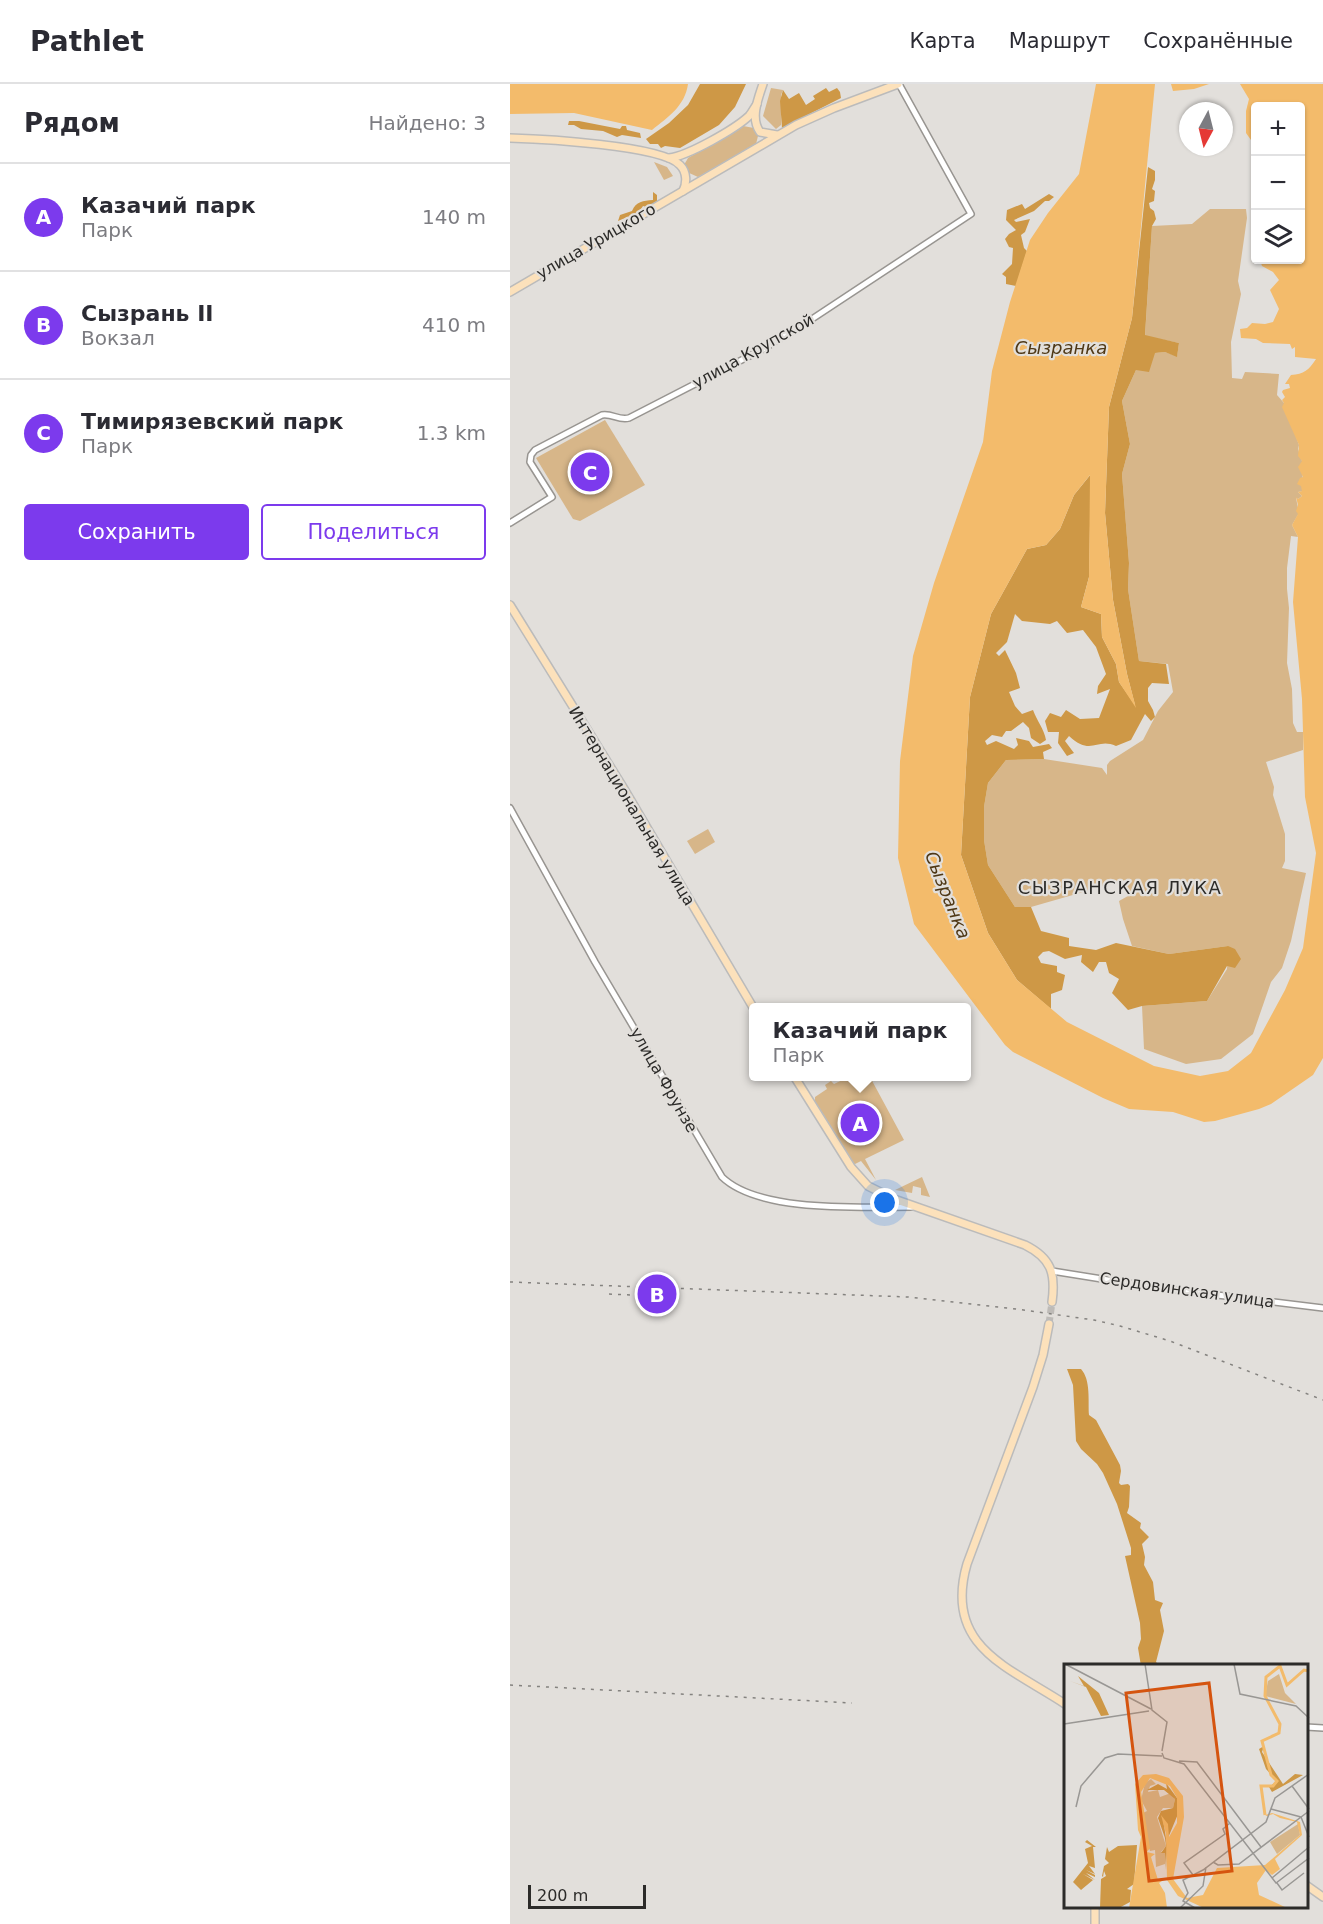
<!DOCTYPE html>
<html lang="ru">
<meta charset="utf-8">
<style>
:root{--surface:#fff;--page:#f2f2f3;--text:#2b2b33;--muted:#7c7c81;--line:#e1e1e2;--accent:#7c3aed}
body{margin:0;font-family:"DejaVu Sans",sans-serif;background:var(--page);color:var(--text)}
.controls{position:absolute;right:18px;top:18px;display:grid;overflow:hidden;border-radius:6px;box-shadow:0 2px 4px #0004}
.controls button{width:54px;height:54px;display:grid;place-items:center;padding:0;border:0;border-bottom:2px solid var(--line);background:var(--surface);color:var(--text);font:30px sans-serif}
.compass{position:absolute;left:669px;top:18px;width:54px;height:54px;border-radius:50%;background:var(--surface);box-shadow:0 2px 4px #0004;rotate:187deg}
.scale{position:absolute;left:18px;bottom:15px;width:118px;box-sizing:border-box;padding-left:6px;border:3px solid #2c2b29;border-top:0;font-size:16px;line-height:21px;white-space:nowrap;color:#2c2b29;-webkit-text-stroke:4px #e2dfdb;paint-order:stroke}
.you{position:absolute;left:375px;top:1119px;width:21px;height:21px;margin:-15px;border:4px solid #fff;border-radius:50%;background:#1a73e8;box-shadow:0 0 0 9px #1a73e833}
.badge{display:grid;place-items:center;width:39px;height:39px;border-radius:50%;background:var(--accent);color:#fff;font-size:20px;font-weight:700}
.pin{position:absolute;translate:-50% -50%;border:3px solid #fff;box-shadow:0 2px 6px #0006}
.popup{position:absolute;left:239px;top:919px;width:222px;height:78px;box-sizing:border-box;display:grid;place-content:center;border-radius:6px;background:var(--surface);filter:drop-shadow(0 2px 4px #0005);font-size:20px;white-space:nowrap;color:var(--muted)}
.popup b{font-size:22px;color:var(--text)}
.popup::after{content:'';position:absolute;left:50%;top:100%;margin-left:-12px;border:12px solid transparent;border-top-color:var(--surface)}
.list{margin:0;padding:0;list-style:none}
h2{display:flex;justify-content:space-between;align-items:center;height:78px;margin:0;padding:0 24px;font-size:26px}
h2 small{font-size:20px;font-weight:400;color:var(--muted)}
.list li{display:grid;grid-template-columns:39px 1fr auto;gap:18px;align-items:center;box-sizing:border-box;height:108px;padding:0 24px;border-top:2px solid var(--line)}
.list b{display:block;font-size:22px;white-space:nowrap}
.list p{margin:0;font-size:20px;white-space:nowrap;color:var(--muted)}
.list em{font-size:20px;font-style:normal;color:var(--muted)}
.actions{display:flex;gap:12px;padding:18px 24px}
.actions a{flex:1;padding:14px 0;border:2px solid var(--accent);border-radius:6px;text-align:center;font-size:21px;color:var(--accent)}
.actions .main{background:var(--accent);color:#fff}
.icon{flex:none;width:33px;height:33px;fill:none;stroke:currentColor;stroke-width:2;stroke-linecap:round;stroke-linejoin:round}
.map{position:relative;flex:none;width:813px;height:1840px;overflow:hidden}
header{display:flex;align-items:center;gap:36px;box-sizing:border-box;height:84px;padding:0 30px;background:var(--surface);border-bottom:2px solid var(--line)}
header strong{font-size:28px}
nav{display:flex;gap:33px;margin-inline-start:auto;font-size:21px}
main{display:flex}
aside{flex:1;background:var(--surface)}
.map>svg:first-child{display:block}
.green{fill:#d7b689}
.forest{fill:#ce9846}
.water{fill:#f3bb6b}
.lines{fill:none;stroke-linecap:round;stroke-linejoin:round}
.major-tunnel{stroke:#bebbb7;stroke-width:7;stroke-dasharray:7 3.5;stroke-linecap:butt}
.minor-casing{stroke:#989591;stroke-width:8}
.major-casing{stroke:#bbb;stroke-width:10}
.minor{stroke:#fff;stroke-width:5}
.major{stroke:#fce1bb;stroke-width:7}
.rail{stroke:#84827f;stroke-width:1.5;stroke-dasharray:3 6;stroke-linecap:butt}
.labels{text-anchor:middle;dominant-baseline:central;stroke-width:4.5;stroke-linejoin:round;paint-order:stroke}
.street-label{font-size:16px;fill:#2c2b29;stroke:#e2dfdb}
.water-label{font-size:18px;font-style:italic;fill:#4f3816;stroke:#e2dfdb}
.neighbourhood-label{font-size:18px;letter-spacing:1.5px;fill:#2c2b29;stroke:#e2dfdb}
.inset-river{fill:none;stroke:#f3bb6b;stroke-width:3}
.inset-road{fill:none;stroke:#999794;stroke-width:1.5}
.view{fill:#d5540f;fill-opacity:0.15;stroke:#d5540f;stroke-width:3}
.inset-edge{fill:none;stroke:#2c2b29;stroke-width:3}
</style>
<header>
<strong>Pathlet</strong>
<nav><a>Карта</a><a>Маршрут</a><a>Сохранённые</a></nav>
</header>
<main>
<aside>
<h2>Рядом<small>Найдено: 3</small></h2>
<ul class="list">
<li><span class="badge">A</span><div><b>Казачий парк</b><p>Парк</p></div><em>140 m</em></li>
<li><span class="badge">B</span><div><b>Сызрань II</b><p>Вокзал</p></div><em>410 m</em></li>
<li><span class="badge">C</span><div><b>Тимирязевский парк</b><p>Парк</p></div><em>1.3 km</em></li>
</ul>
<div class="actions"><a class="main">Сохранить</a><a>Поделиться</a></div>
</aside>
<div class="map">
<svg width="813" height="1840" viewBox="0 0 813 1840">
<rect width="100%" height="100%" fill="#e2dfdb"/>
<g class="green">
<path d="M 261,4 L 273,6 L 271,11 L 271,41 L 266,45 L 253,32 Z"/>
<path d="M 233,42 L 244,44 L 248,52 L 246,60 L 188,93 L 177,88 L 174,81 L 178,74 Z"/>
<path d="M 144,78 L 157,83 L 163,92 L 154,96 Z"/>
<path d="M 700,125 L 736,125 L 737,134 L 728,197 L 731,210 L 721,258 L 722,294 L 732,295 L 735,288 L 769,290 L 767,311 L 774,319 L 789,361 L 788,365 L 792,377 L 793,407 L 788,408 L 792,412 L 788,415 L 786,414 L 789,429 L 782,441 L 788,453 L 781,452 L 777,484 L 777,505 L 779,524 L 777,579 L 782,605 L 783,639 L 787,648 L 793,648 L 793,666 L 756,678 L 764,703 L 763,711 L 775,750 L 775,777 L 772,784 L 796,789 L 781,857 L 772,884 L 761,898 L 743,950 L 711,975 L 676,980 L 634,965 L 632,922 L 697,917 L 717,885 L 718,862 L 659,870 L 622,862 L 613,835 L 609,817 L 618,812 L 615,796 L 521,823 L 505,823 L 478,781 L 474,756 L 474,723 L 478,699 L 496,676 L 534,675 L 592,684 L 597,691 L 597,681 L 600,677 L 633,656 L 648,627 L 663,608 L 658,580 L 629,577 L 618,505 L 619,479 L 612,390 L 620,360 L 612,317 L 626,286 L 644,269 L 655,268 L 667,272 L 669,259 L 635,252 L 642,142 L 682,140 Z"/>
<path d="M 95,336 L 135,401 L 70,437 L 63,435 L 26,374 Z"/>
<path d="M 198,745 L 205,758 L 185,770 L 177,757 Z"/>
<path d="M 339,993 L 360,993 L 394,1056 L 355,1075 L 366,1096 L 351,1077 L 343,1081 L 305,1021 L 305,1013 L 317,1005 L 315,1001 L 321,997 L 324,1000 Z"/>
<path d="M 412,1093 L 420,1113 L 411,1111 L 411,1104 L 403,1102 L 402,1109 L 385,1106 Z"/>
</g>
<g class="forest">
<path d="M 190,0 L 236,0 L 225,23 L 209,41 L 170,64 L 155,62 L 151,64 L 148,60 L 140,60 L 136,55 L 159,39 L 178,21 Z"/>
<path d="M 316,4 L 319,8 L 327,4 L 330,8 L 331,14 L 272,44 L 270,17 L 273,6 L 279,15 L 289,9 L 296,21 L 305,15 L 303,12 Z"/>
<path d="M 59,37 L 69,37 L 110,45 L 112,42 L 116,42 L 117,46 L 130,49 L 131,54 L 112,51 L 107,53 L 93,47 L 71,45 L 64,41 L 58,41 Z"/>
<path d="M 638,83 L 645,87 L 645,96 L 642,105 L 645,107 L 644,117 L 639,119 L 640,124 L 644,127 L 646,135 L 642,142 L 635,251 L 669,259 L 667,273 L 655,268 L 645,269 L 639,288 L 626,286 L 612,317 L 620,360 L 612,390 L 619,479 L 618,505 L 629,577 L 656,580 L 659,600 L 642,599 L 638,604 L 638,617 L 643,626 L 645,633 L 641,637 L 635,630 L 621,656 L 606,662 C 586,653 582,673 559,652 L 555,657 L 564,669 L 557,672 L 548,659 L 549,648 L 538,648 L 535,637 L 540,629 L 551,633 L 556,626 L 570,635 L 589,634 L 600,605 L 587,610 L 588,602 L 596,590 L 586,563 L 573,546 L 557,549 L 547,537 L 540,540 L 512,537 L 505,530 L 497,558 L 486,569 L 489,572 L 495,566 L 506,589 L 510,604 L 499,608 L 505,622 L 512,630 L 523,626 C 527,637 534,645 536,656 L 530,660 L 521,654 L 519,644 L 513,638 L 501,647 L 496,647 L 492,653 L 482,651 L 475,657 L 477,661 L 486,657 L 504,665 L 508,661 L 506,654 L 519,657 L 523,663 L 539,660 L 542,664 L 533,668 L 534,675 L 496,676 L 478,699 L 474,723 L 474,756 L 478,781 L 505,823 L 521,823 L 531,847 L 559,854 L 559,862 L 586,866 L 606,859 L 659,870 L 718,862 L 725,865 L 731,875 L 725,884 L 717,882 L 697,917 L 632,922 L 618,926 L 602,909 L 609,895 L 599,889 L 596,878 L 589,878 L 583,888 L 571,878 L 572,871 L 555,875 L 539,867 L 533,868 L 528,873 L 531,879 L 547,882 L 547,888 L 555,891 L 552,906 L 541,910 L 541,925 L 507,896 L 478,849 L 451,771 L 460,613 L 481,530 L 517,465 L 536,461 L 550,445 L 564,411 L 581,390 L 579,493 L 571,523 L 591,530 L 592,553 L 606,580 L 609,598 L 625,621 L 617,590 L 603,516 L 595,429 L 599,323 L 622,234 Z"/>
<path d="M 143,108 L 147,111 L 147,119 L 140,124 L 133,122 L 129,128 L 108,137 L 110,131 L 122,127 C 126,117 133,117 143,116 Z"/>
<path d="M 539,110 L 544,113 L 539,117 L 535,117 L 524,127 L 504,136 L 506,138 L 520,135 L 515,148 L 511,151 L 514,164 L 517,167 L 506,202 L 496,200 L 496,193 L 492,190 L 502,180 L 503,164 L 499,163 L 495,155 L 499,150 L 506,146 L 496,136 L 497,126 L 512,120 L 515,125 Z"/>
<path d="M 557,1285 L 571,1285 C 581,1296 578,1317 579,1331 L 586,1336 L 610,1381 L 611,1387 L 609,1399 L 611,1401 L 618,1400 L 620,1402 L 619,1423 L 617,1429 L 631,1439 L 630,1444 L 639,1453 L 632,1460 L 635,1473 L 634,1481 L 643,1498 L 645,1516 L 653,1519 L 650,1526 L 654,1547 L 646,1578 L 650,1582 L 631,1582 L 628,1564 L 631,1555 L 630,1539 L 615,1472 L 621,1471 L 621,1464 L 607,1420 L 593,1389 L 587,1380 L 571,1365 L 566,1357 L 563,1301 Z"/>
</g>
<g class="water">
<path d="M 0,0 L 178,0 C 175,22 158,33 142,46 L 64,29 L 0,30 Z"/>
<path d="M 586,0 L 645,0 L 622,234 L 599,323 L 595,429 L 603,516 L 617,590 L 626,624 L 609,598 L 606,580 L 592,553 L 591,530 L 571,523 L 579,493 L 580,391 L 564,411 L 550,445 L 536,461 L 517,465 L 481,530 L 460,613 L 451,771 L 478,849 L 507,896 L 557,938 L 644,982 L 690,992 L 718,987 L 741,969 L 775,906 L 793,864 L 806,769 L 795,713 L 792,615 L 783,518 L 788,453 L 782,441 L 788,430 L 786,427 L 788,421 L 786,413 L 788,415 L 792,412 L 788,408 L 792,407 L 791,402 L 787,400 L 790,394 L 793,393 L 788,383 L 792,377 L 788,372 L 789,361 L 772,323 L 774,319 L 772,316 L 775,313 L 772,308 L 773,306 L 780,304 L 779,300 L 775,300 L 781,291 C 794,290 799,286 806,275 L 785,273 L 785,263 L 782,265 L 780,260 L 753,259 L 746,255 L 731,254 L 730,245 L 737,244 L 742,239 L 755,240 L 763,238 L 769,225 L 760,206 L 769,196 L 763,188 L 752,182 L 750,176 L 790,176 L 790,22 L 746,22 L 745,88 L 741,56 L 736,49 L 736,27 L 739,15 L 730,0 L 813,0 L 813,974 L 803,991 L 761,1020 L 749,1025 L 705,1037 L 694,1038 L 663,1028 L 619,1025 L 593,1014 L 503,968 L 495,961 L 404,840 L 388,774 L 390,677 L 403,572 L 424,499 L 473,358 L 482,287 L 500,218 L 520,156 L 538,129 L 569,90 Z"/>
<path d="M 661,0 L 699,0 L 684,5 L 663,7 Z"/>
</g>
<g class="lines">
<path class="major-tunnel" d="M 539,1240 L 542,1218"/>
<defs>
<g id="minor">
<path d="M 0,439 L 42,413 L 20,378 L 21,371 L 25,366 L 92,331 C 102,329 109,337 119,334 L 253,265 L 299,237 L 461,130 L 389,0"/>
<path d="M 0,724 L 85,878 L 212,1093 C 249,1129 352,1123 402,1123"/>
<path d="M 542,1187 L 642,1203 L 813,1224"/>
<path d="M 796,1643 L 813,1644"/>
</g>
<g id="major">
<path d="M 253,0 C 248,15 240,34 250,48 L 267,51"/>
<path d="M 0,54 C 31,55 151,61 170,81 C 177,88 177,99 173,107"/>
<path d="M 159,74 C 178,72 225,45 239,32 C 242,29 244,24 247,20"/>
<path d="M 0,208 L 286,41 L 324,24 L 388,0"/>
<path d="M 0,521 L 114,705 L 244,925"/>
<path d="M 284,992 L 341,1083 L 358,1102 L 384,1115 L 515,1161 C 541,1174 546,1189 542,1218"/>
<path d="M 539,1240 L 533,1271 L 523,1303 L 457,1480 C 433,1563 499,1583 555,1620"/>
<path d="M 796,1801 L 813,1813"/>
<path d="M 585,1840 L 585,1824"/>
</g>
</defs>
<use href="#minor" class="minor-casing"/>
<use href="#major" class="major-casing"/>
<use href="#minor" class="minor"/>
<use href="#major" class="major"/>
<g class="rail">
<path d="M 0,1198 L 398,1213 L 506,1225 L 584,1236 L 610,1242 L 660,1257 L 813,1316"/>
<path d="M 99,1210 L 168,1213"/>
<path d="M 0,1601 L 342,1619"/>
</g>
</g>
<g class="labels">
<g class="street-label">
<text transform="translate(86 157) rotate(-30)">улица Урицкого</text>
<text transform="translate(243 267) rotate(-29)">улица Крупской</text>
<text transform="translate(122 722) rotate(59)">Интернациональная улица</text>
<text transform="translate(154 996) rotate(60)">улица Фрунзе</text>
<text transform="translate(677 1206) rotate(8)">Сердовинская улица</text>
</g>
<g class="water-label">
<text x="551" y="263">Сызранка</text>
<text transform="translate(438 811) rotate(68)">Сызранка</text>
</g>
<g class="neighbourhood-label">
<text x="610" y="803">СЫЗРАНСКАЯ ЛУКА</text>
</g>
</g>
<g transform="translate(554 1580)">
<rect width="244" height="244" fill="#e2dfdb"/>
<path d="M 215,10 L 221,29 L 232,40 L 201,32 L 204,17 ZM 87,115 L 92,120 L 86,122 L 84,128 L 94,126 L 96,133 L 107,129 L 111,135 L 109,144 L 99,144 L 93,153 L 102,182 L 97,188 L 101,189 L 101,200 L 92,203 L 91,186 L 86,187 L 83,178 L 79,149 L 83,147 L 77,136 L 81,119 ZM 234,160 L 236,171 L 213,190 L 206,178 Z" fill="#d7b689"/>
<path d="M 14,12 L 35,29 L 45,51 L 37,52 L 22,23 L 6,17 L 20,22 ZM 200,82 L 198,88 L 219,120 L 231,110 L 239,111 L 208,128 L 205,123 L 213,117 L 202,105 L 195,85 ZM 102,119 L 113,134 L 114,150 L 104,174 L 99,155 L 103,181 L 102,206 L 101,189 L 97,189 L 102,182 L 101,174 L 94,154 L 97,147 L 109,144 L 111,135 L 100,126 L 83,126 L 94,120 L 103,125 ZM 23,176 L 32,183 L 29,183 L 31,204 L 25,202 L 31,210 L 22,206 L 31,211 L 31,213 L 22,209 L 31,216 L 19,210 L 29,216 L 17,226 L 9,218 L 24,199 L 21,185 L 28,182 L 21,178 ZM 73,181 L 70,220 L 63,225 L 67,226 L 66,238 L 55,244 L 36,244 L 37,215 L 42,212 L 40,207 L 39,213 L 38,212 L 40,202 L 45,199 L 41,195 L 43,183 L 45,188 L 54,182 Z" fill="#ce9846"/>
<path d="M 92,110 L 105,114 L 119,132 L 120,153 L 109,215 L 123,234 L 139,231 L 153,204 L 201,201 L 236,171 L 233,158 L 216,154 L 209,150 L 203,152 L 201,151 L 200,147 L 201,151 L 208,149 L 236,158 L 238,171 L 211,195 L 216,205 L 208,211 L 202,206 L 193,219 L 195,231 L 223,244 L 140,244 L 114,232 L 103,216 L 102,170 L 97,151 L 104,160 L 105,173 L 113,159 L 113,134 L 106,122 L 86,114 L 77,128 L 86,184 L 83,188 L 91,190 L 87,193 L 94,216 L 101,214 L 101,215 L 95,219 L 101,229 L 103,244 L 65,244 L 77,173 L 74,166 L 71,120 L 79,111 Z" fill="#f3bb6b"/>
<path class="inset-river" d="M 201,151 L 197,122 L 209,122 L 213,117 L 207,111 L 198,77 L 215,69 L 216,60 L 201,32 L 202,13 L 216,2 L 223,21 L 240,6 L 245,7"/>
<path class="inset-road" d="M 1,0 L 87,45M 81,0 L 88,46 L 103,58 L 98,87M 170,0 L 176,30 L 232,42 L 245,54M 0,60 L 85,47M 98,89 L 100,94 L 120,100 L 212,219 L 245,194M 115,97 L 133,98 L 197,183M 228,122 L 245,145M 12,143 L 17,122 L 41,94 L 54,90 L 98,92M 207,145 L 237,153M 237,153 L 245,173M 149,198 L 154,201 L 175,200 L 245,147M 129,211 L 120,199 L 161,170 L 159,165 L 166,159M 208,214 L 245,183M 213,219 L 218,226 L 240,209M 116,244 L 139,222 L 142,203M 131,244 L 119,237 L 124,229 L 119,216 L 139,206 L 202,158 L 211,134 L 245,110"/>
<path class="view" d="M 145,19 L 168,207 L 85,217 L 62,29 Z"/>
<rect width="244" height="244" class="inset-edge"/>
</g>
</svg>
<div class="controls">
<button>+</button>
<button>−</button>
<button><svg class="icon" aria-label="layers" viewBox="0 0 24 24"><path d="M12 4l9 5-9 5-9-5zM3 14l9 5 9-5"/></svg></button>
</div>
<svg class="compass" viewBox="-18 -18 36 36"><path d="M0-13l5 13h-10z" fill="#e53935"/><path d="M0 13l5-13h-10z" fill="#7c7c81"/></svg>
<div class="scale">200 m</div>
<div class="you"></div>
<div class="pin badge" style="left:350px;top:1039px">A</div>
<div class="popup"><b>Казачий парк</b>Парк</div>
<div class="pin badge" style="left:147px;top:1210px">B</div>
<div class="pin badge" style="left:80px;top:388px">C</div>
</div>
</main>
